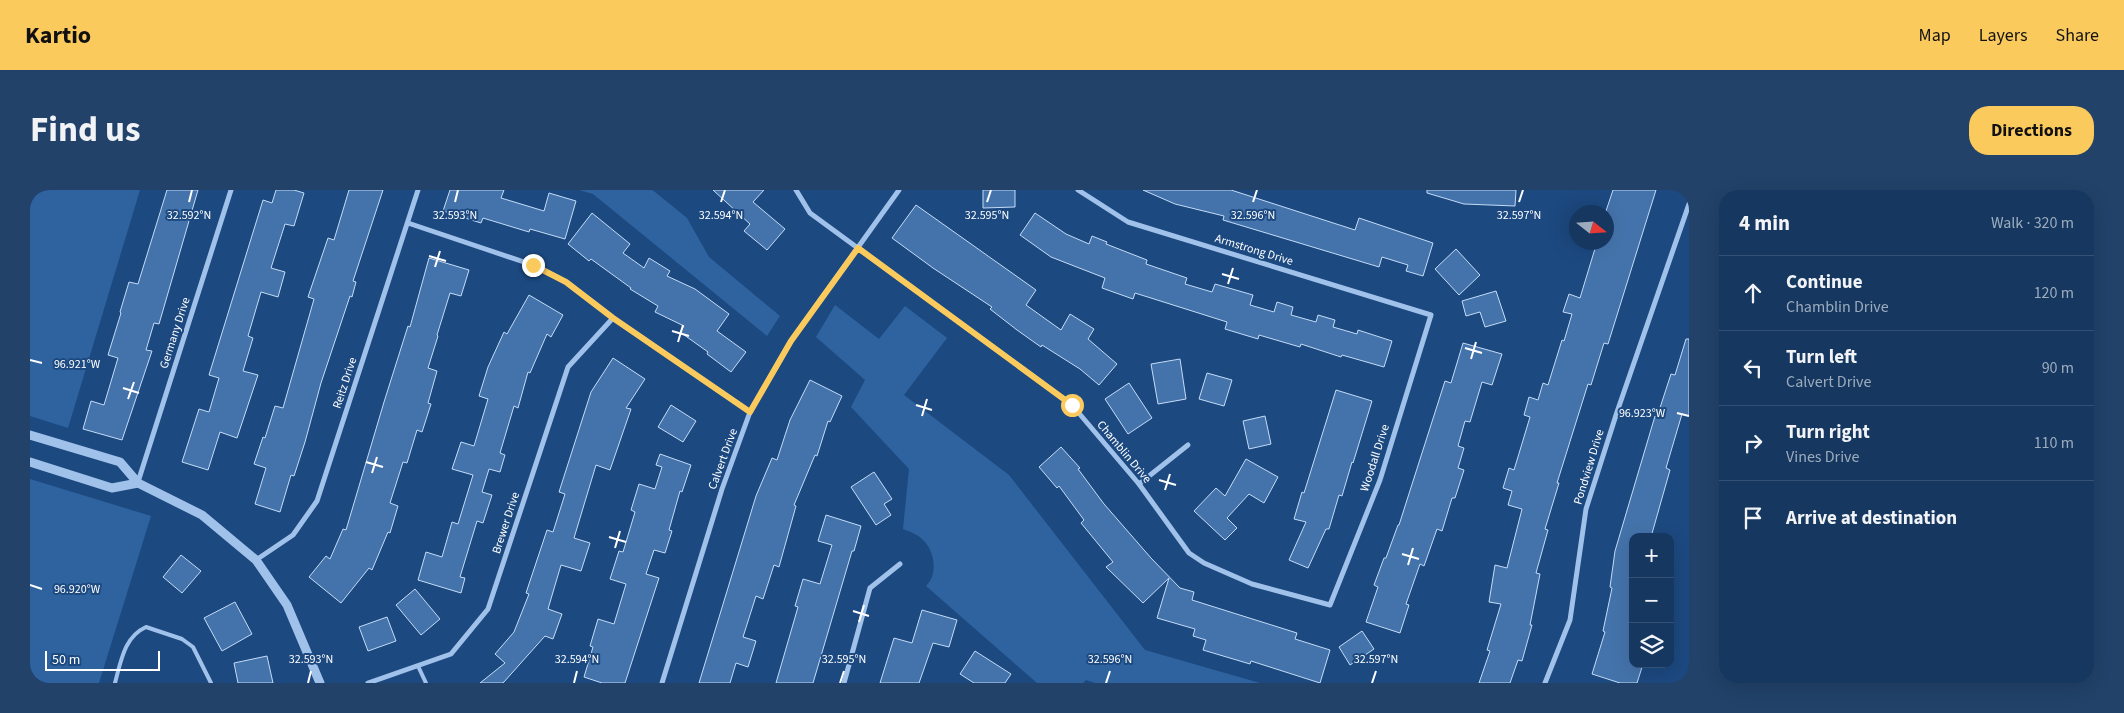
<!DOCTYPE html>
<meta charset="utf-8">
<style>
:root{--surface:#153760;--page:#224269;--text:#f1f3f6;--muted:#9dacbd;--line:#345175;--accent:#fbca5d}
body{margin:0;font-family:"Source Sans 3",sans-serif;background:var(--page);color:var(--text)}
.controls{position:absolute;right:15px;bottom:15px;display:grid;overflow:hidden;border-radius:10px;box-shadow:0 5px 20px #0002}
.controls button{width:45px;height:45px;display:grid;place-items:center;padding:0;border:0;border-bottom:1px solid var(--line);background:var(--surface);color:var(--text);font:25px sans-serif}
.compass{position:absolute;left:1539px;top:15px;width:45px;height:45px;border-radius:50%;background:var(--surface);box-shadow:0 5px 20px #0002;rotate:107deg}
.scale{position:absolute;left:15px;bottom:12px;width:115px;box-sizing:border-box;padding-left:5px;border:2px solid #fff;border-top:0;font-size:14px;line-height:18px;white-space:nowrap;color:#fff;-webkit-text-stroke:4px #1c4980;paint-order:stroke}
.stop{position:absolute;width:15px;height:15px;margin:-11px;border:4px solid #fbca5d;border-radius:50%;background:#fff}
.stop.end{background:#fbca5d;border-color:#fff;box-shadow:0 1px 5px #0008}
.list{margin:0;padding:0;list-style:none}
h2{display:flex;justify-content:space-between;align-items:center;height:65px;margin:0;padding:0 20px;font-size:21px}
h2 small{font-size:16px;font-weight:400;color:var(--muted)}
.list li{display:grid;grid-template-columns:32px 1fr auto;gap:15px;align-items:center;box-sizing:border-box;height:75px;padding:0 20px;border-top:1px solid var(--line)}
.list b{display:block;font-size:19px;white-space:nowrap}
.list p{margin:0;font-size:16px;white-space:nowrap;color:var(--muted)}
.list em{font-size:16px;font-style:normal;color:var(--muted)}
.icon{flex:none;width:28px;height:28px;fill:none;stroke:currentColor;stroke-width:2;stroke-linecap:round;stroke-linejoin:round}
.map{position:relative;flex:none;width:1659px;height:493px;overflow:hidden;border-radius:20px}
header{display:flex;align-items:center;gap:30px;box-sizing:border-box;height:70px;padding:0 25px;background:var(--accent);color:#111}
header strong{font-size:24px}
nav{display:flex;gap:28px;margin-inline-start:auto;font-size:18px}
.intro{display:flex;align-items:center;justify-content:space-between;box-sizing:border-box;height:120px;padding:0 30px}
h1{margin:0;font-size:35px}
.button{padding:12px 22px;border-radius:20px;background:var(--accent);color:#111;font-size:18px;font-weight:700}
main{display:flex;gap:30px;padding:0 30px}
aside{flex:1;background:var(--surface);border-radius:20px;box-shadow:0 5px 20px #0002}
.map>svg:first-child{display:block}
.green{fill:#2f639f}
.building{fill:#4473ab;stroke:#c4dcf7}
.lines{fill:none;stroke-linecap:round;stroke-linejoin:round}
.service{stroke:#a0c2ea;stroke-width:4}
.minor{stroke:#a0c2ea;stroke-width:5}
.tertiary{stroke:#a0c2ea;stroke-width:9}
.route{stroke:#fbca5d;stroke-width:6}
.ticks{fill:none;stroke:#fff;stroke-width:2}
.labels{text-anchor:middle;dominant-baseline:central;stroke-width:4;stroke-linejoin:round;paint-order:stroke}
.street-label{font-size:12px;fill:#fff;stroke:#1c4980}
.ticks-label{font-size:12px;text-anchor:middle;fill:#fff;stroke:#1c4980;stroke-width:4;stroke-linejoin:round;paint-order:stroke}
</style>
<header>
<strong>Kartio</strong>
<nav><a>Map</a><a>Layers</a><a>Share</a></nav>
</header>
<div class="intro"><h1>Find us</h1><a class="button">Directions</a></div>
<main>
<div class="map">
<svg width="1659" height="493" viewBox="0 0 1659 493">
<rect width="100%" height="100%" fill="#1c4980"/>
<g class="green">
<path d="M 0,0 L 110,0 L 38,238 L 0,226 Z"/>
<path d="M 549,0 L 622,0 L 625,2 L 657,28 L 679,67 L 750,126 L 737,146 L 563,4 Z"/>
<path d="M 805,115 L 849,149 L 875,116 L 917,148 L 874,205 L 979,285 L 1115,460 L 1230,493 L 1065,493 L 1056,490 L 1053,493 L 1007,493 L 896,396 C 908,385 905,362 894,351 C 889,345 881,342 873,339 L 879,279 L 821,217 L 835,190 L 786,147 Z"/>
<path d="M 0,289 L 121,326 L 69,493 L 0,493 Z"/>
</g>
<g class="building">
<path d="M 137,0 L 168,0 L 129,134 L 124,133 L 116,160 L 122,161 L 92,250 L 53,239 L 61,211 L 74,215 L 88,168 L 78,165 L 91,123 L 90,122 L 99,92 L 108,94 Z"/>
<path d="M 246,0 L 264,0 L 274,3 L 264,36 L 255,34 L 241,78 L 255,82 L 248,107 L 231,102 L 218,146 L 223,148 L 213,181 L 228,185 L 207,248 L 190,242 L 178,280 L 152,272 L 169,219 L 179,222 L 189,188 L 179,185 L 233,10 L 242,13 Z"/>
<path d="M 319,0 L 353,0 L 323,91 L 326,92 L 322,107 L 320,106 L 291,193 L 275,252 L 264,286 L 261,285 L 250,322 L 225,314 L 236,278 L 224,274 L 233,247 L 235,248 L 245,216 L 253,218 L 284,109 L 278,107 L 298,48 L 304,50 Z"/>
<path d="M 420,0 L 474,0 L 471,8 L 514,21 L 519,3 L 546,11 L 535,49 L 500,39 L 499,42 L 453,28 L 451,33 L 413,21 Z"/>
<path d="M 683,0 L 734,0 L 723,12 L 755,39 L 737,60 L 714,41 L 720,34 Z"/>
<path d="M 953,0 L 985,0 L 985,17 L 953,18 Z"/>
<path d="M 1113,0 L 1201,0 L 1325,40 L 1329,28 L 1403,53 L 1393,86 L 1376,81 L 1378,75 L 1352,67 L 1349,77 L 1193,30 L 1194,26 L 1145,14 Z"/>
<path d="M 1397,0 L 1486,0 L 1485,16 L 1434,14 L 1397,3 Z"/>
<path d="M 1583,0 L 1626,0 L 1578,154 L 1574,153 L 1561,195 L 1558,194 L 1527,293 L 1529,293 L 1515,339 L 1518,340 L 1506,383 L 1510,384 L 1500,435 L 1502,435 L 1492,471 L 1488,470 L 1480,493 L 1449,493 L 1460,461 L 1457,460 L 1471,414 L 1459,412 L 1465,375 L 1477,378 L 1492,319 L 1478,315 L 1482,301 L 1473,298 L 1479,278 L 1484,280 L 1500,227 L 1494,225 L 1499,207 L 1508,210 L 1513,193 L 1518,195 L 1532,150 L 1534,151 L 1542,124 L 1533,122 L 1539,104 L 1550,108 L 1567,52 L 1576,52 L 1576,21 Z"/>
<path d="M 886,15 L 1006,100 L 996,115 L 1031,140 L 1040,124 L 1064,139 L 1058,149 L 1087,174 L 1069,195 L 1050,179 L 1012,155 L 1011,157 L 987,140 L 960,119 L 962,117 L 903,78 L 862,48 Z"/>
<path d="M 562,23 L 600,54 L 593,63 L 614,78 L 619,68 L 640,81 L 637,86 L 665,99 L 699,124 L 687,141 L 716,162 L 701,182 L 677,164 L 678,162 L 650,142 L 654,136 L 625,122 L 628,116 L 600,99 L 601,98 L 561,69 L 559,71 L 538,54 Z"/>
<path d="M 1005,23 L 1036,44 L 1059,54 L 1062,46 L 1077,52 L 1076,54 L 1117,70 L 1116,74 L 1157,88 L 1155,94 L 1182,102 L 1185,94 L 1223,105 L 1220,115 L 1244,122 L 1247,112 L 1263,117 L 1261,125 L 1286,132 L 1288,125 L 1305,130 L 1303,137 L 1327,144 L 1328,140 L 1362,151 L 1354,177 L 1312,165 L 1311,167 L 1271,154 L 1270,157 L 1229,145 L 1228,149 L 1195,139 L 1197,132 L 1105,103 L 1103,109 L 1072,98 L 1075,88 L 1021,67 L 990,45 Z"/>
<path d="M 1426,59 L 1450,85 L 1429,105 L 1405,79 Z"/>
<path d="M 399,68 L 439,80 L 431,106 L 420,103 L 407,145 L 408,146 L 398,178 L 407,181 L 398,213 L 401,214 L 392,242 L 387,240 L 377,273 L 373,272 L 360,313 L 368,316 L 360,343 L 358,342 L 342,380 L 339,378 L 311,413 L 279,387 L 296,366 L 300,369 L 313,339 L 316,340 L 354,212 L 378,136 L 380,137 Z"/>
<path d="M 1466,101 L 1476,131 L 1455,137 L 1450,122 L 1436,126 L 1432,111 Z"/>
<path d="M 499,105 L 533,125 L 521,147 L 517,144 L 500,183 L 498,182 L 488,218 L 484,216 L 470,263 L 475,265 L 470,282 L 459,279 L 452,302 L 462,305 L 453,333 L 447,331 L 430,387 L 435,388 L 431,403 L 388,390 L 396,362 L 412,367 L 422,332 L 428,334 L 443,285 L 422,279 L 431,252 L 444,256 L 458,209 L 449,206 L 458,177 L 474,142 L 477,144 Z"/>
<path d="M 1656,149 L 1659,149 L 1659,226 L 1652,224 L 1636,278 L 1640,280 L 1621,347 L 1603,347 L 1603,474 L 1613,474 L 1607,493 L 1590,493 L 1562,484 L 1575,442 L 1573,441 L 1582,398 L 1580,397 L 1585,361 L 1625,226 L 1627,227 L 1641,184 L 1645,185 Z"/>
<path d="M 1433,153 L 1472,164 L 1462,195 L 1452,192 L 1440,232 L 1435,231 L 1428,256 L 1434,258 L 1428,278 L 1434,280 L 1425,308 L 1422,308 L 1412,341 L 1407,339 L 1394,376 L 1390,374 L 1376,414 L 1379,415 L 1370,443 L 1336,432 L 1348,397 L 1344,395 L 1354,368 L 1356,368 L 1368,335 L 1369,335 L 1415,191 L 1421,193 Z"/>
<path d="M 583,168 L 615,189 L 596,218 L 601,219 L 580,280 L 566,275 L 544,348 L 560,353 L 551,381 L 531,375 L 518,419 L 532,424 L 523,449 L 515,446 L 473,493 L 450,493 L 475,473 L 465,464 L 484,442 L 499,404 L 496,403 L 517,340 L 523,342 L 535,304 L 529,302 L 561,202 Z"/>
<path d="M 1150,169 L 1156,209 L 1128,214 L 1121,174 Z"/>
<path d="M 1177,183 L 1202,190 L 1194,216 L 1169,209 Z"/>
<path d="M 780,190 L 812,206 L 800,232 L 798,231 L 787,266 L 785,265 L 764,315 L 766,316 L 749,377 L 744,375 L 733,409 L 726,406 L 713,447 L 726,451 L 718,477 L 706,473 L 700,493 L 669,493 L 726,306 L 742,268 L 747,270 L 760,230 Z"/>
<path d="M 1099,193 L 1122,228 L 1098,244 L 1075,209 Z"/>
<path d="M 1306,200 L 1342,211 L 1323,273 L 1322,272 L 1312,306 L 1309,305 L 1299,339 L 1296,339 L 1278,378 L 1259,370 L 1276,332 L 1264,329 L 1272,302 L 1274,303 Z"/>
<path d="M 641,215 L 666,231 L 653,252 L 628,237 Z"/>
<path d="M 1235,226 L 1241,254 L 1219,259 L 1213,231 Z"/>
<path d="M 1031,257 L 1050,278 L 1048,279 L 1074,314 L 1121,368 L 1150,398 L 1164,402 L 1162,410 L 1267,443 L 1265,449 L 1300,460 L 1290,493 L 1221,471 L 1220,474 L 1173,460 L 1176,450 L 1163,446 L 1165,439 L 1127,428 L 1139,388 L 1113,413 L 1076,377 L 1083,372 L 1051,333 L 1054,330 L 1029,296 L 1027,298 L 1009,277 Z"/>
<path d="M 630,264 L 661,275 L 652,302 L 650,301 L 639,340 L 642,341 L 635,363 L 624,360 L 616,384 L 629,388 L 595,493 L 572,493 L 554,487 L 563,457 L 560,456 L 568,429 L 584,434 L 596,394 L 580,389 L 589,361 L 593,362 L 605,322 L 601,320 L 609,294 L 625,299 L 632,277 L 626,275 Z"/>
<path d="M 1216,269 L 1248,287 L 1234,313 L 1219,304 L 1197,328 L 1207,338 L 1195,350 L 1164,321 L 1186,298 L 1195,306 Z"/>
<path d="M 844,282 L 862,309 L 854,314 L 861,325 L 846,335 L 821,297 Z"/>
<path d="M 796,325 L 831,336 L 824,361 L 822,361 L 783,493 L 746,493 L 768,417 L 765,416 L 773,389 L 790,394 L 802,355 L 788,351 Z"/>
<path d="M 151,365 L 171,381 L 152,403 L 133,387 Z"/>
<path d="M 385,399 L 410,429 L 391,445 L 366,415 Z"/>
<path d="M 205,412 L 222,444 L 192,461 L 174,428 Z"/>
<path d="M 892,420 L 927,430 L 919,457 L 903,453 L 889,493 L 850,493 L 864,448 L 882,453 Z"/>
<path d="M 357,427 L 366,451 L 338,461 L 329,437 Z"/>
<path d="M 1332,441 L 1344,459 L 1320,475 L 1309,457 Z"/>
<path d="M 945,461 L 981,484 L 975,493 L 944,493 L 930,484 Z"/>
<path d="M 237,466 L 243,493 L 208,493 L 204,473 Z"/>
</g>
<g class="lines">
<g class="service">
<path d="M 388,476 L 396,493"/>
<path d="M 85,493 C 91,471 94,447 116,437 L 152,449 L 163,457 L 181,493"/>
</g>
<g class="minor">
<path d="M 766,0 L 780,23 L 1042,215 L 1109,294 L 1159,363 L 1174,373 L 1222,394 L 1300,415 L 1350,290 L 1401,125 L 1098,32 L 1048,0"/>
<path d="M 378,33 L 503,75 L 536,92 L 583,128 L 720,222"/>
<path d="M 108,292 L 201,0"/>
<path d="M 1109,294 L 1158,255"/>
<path d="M 226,370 L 263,345 L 287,311 L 388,0"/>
<path d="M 338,493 L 421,464 L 458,419 L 538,177 L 583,128"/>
<path d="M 632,493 L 692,299 L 720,222 L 761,151 L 869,0"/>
<path d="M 814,493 L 840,398 L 870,374"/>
<path d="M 1515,493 L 1540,430 L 1556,319 L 1587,222 L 1659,14"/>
</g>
<g class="tertiary">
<path d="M 0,245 L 90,272 L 108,293 L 172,325 L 226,370 L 257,415 L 290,493"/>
<path d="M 0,272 L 82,298 L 108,293"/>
</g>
</g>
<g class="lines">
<path class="route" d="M 503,75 L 536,92 L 583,128 L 720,222 L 761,151 L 828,58 L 1042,215"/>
</g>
<path class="ticks" d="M 159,12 L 162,0M 425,12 L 428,0M 691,12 L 695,0M 957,12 L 961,0M 1223,12 L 1227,0M 1489,12 L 1493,0M 399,66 L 416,71M 405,77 L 410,61M 1192,84 L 1209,89M 1198,94 L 1203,78M 642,141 L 659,146M 648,152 L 653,135M 1435,158 L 1452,163M 1441,169 L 1446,152M 0,170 L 12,173M 93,198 L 109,203M 98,209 L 104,192M 886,215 L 902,220M 1647,223 L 1659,226M 892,226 L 897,209M 336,272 L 353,277M 342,283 L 347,267M 1129,290 L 1146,295M 1135,300 L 1140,284M 579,347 L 596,352M 585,358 L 590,341M 1372,364 L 1389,369M 1378,375 L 1383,358M 0,395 L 12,399M 823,421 L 839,426M 829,432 L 834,415M 278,493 L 281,481M 544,493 L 547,481M 810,493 L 814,481M 1076,493 L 1080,481M 1342,493 L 1346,481"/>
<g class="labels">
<g class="street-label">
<text transform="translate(1224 60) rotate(17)">Armstrong Drive</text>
<text transform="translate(145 143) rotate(-72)">Germany Drive</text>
<text transform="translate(315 193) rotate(-72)">Reitz Drive</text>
<text transform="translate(1094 262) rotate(50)">Chamblin Drive</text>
<text transform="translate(1345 268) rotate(-72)">Woodall Drive</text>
<text transform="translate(693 269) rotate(-70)">Calvert Drive</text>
<text transform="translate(1559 277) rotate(-73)">Pondview Drive</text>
<text transform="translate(476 333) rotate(-72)">Brewer Drive</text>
</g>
</g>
<g class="ticks-label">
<text x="159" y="29">32.592°N</text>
<text x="425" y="29">32.593°N</text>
<text x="691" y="29">32.594°N</text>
<text x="957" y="29">32.595°N</text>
<text x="1223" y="29">32.596°N</text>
<text x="1489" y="29">32.597°N</text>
<text x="47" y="178">96.921°W</text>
<text x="1612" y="227">96.923°W</text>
<text x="47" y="403">96.920°W</text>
<text x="281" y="473">32.593°N</text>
<text x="547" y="473">32.594°N</text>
<text x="814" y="473">32.595°N</text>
<text x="1080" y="473">32.596°N</text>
<text x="1346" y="473">32.597°N</text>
</g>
</svg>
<div class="controls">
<button>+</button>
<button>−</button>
<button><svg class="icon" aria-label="layers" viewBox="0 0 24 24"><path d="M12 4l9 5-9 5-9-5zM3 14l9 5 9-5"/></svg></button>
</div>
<svg class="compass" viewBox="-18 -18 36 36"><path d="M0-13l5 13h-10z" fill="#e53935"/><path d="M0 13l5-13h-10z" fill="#9dacbd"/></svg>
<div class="scale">50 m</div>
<div class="stop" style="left:1042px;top:215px"></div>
<div class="stop end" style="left:503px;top:75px"></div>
</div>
<aside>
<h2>4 min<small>Walk · 320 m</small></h2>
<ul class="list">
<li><svg class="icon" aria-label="ahead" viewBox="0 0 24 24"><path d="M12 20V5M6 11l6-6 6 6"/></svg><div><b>Continue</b><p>Chamblin Drive</p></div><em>120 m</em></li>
<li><svg class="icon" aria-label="left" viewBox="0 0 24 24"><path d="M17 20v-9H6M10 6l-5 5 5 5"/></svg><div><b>Turn left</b><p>Calvert Drive</p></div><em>90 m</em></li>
<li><svg class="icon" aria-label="right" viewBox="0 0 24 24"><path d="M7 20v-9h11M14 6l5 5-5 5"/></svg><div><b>Turn right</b><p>Vines Drive</p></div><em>110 m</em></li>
<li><svg class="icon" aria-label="arrive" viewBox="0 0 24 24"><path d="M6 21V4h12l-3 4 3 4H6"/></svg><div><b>Arrive at destination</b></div></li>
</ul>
</aside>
</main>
